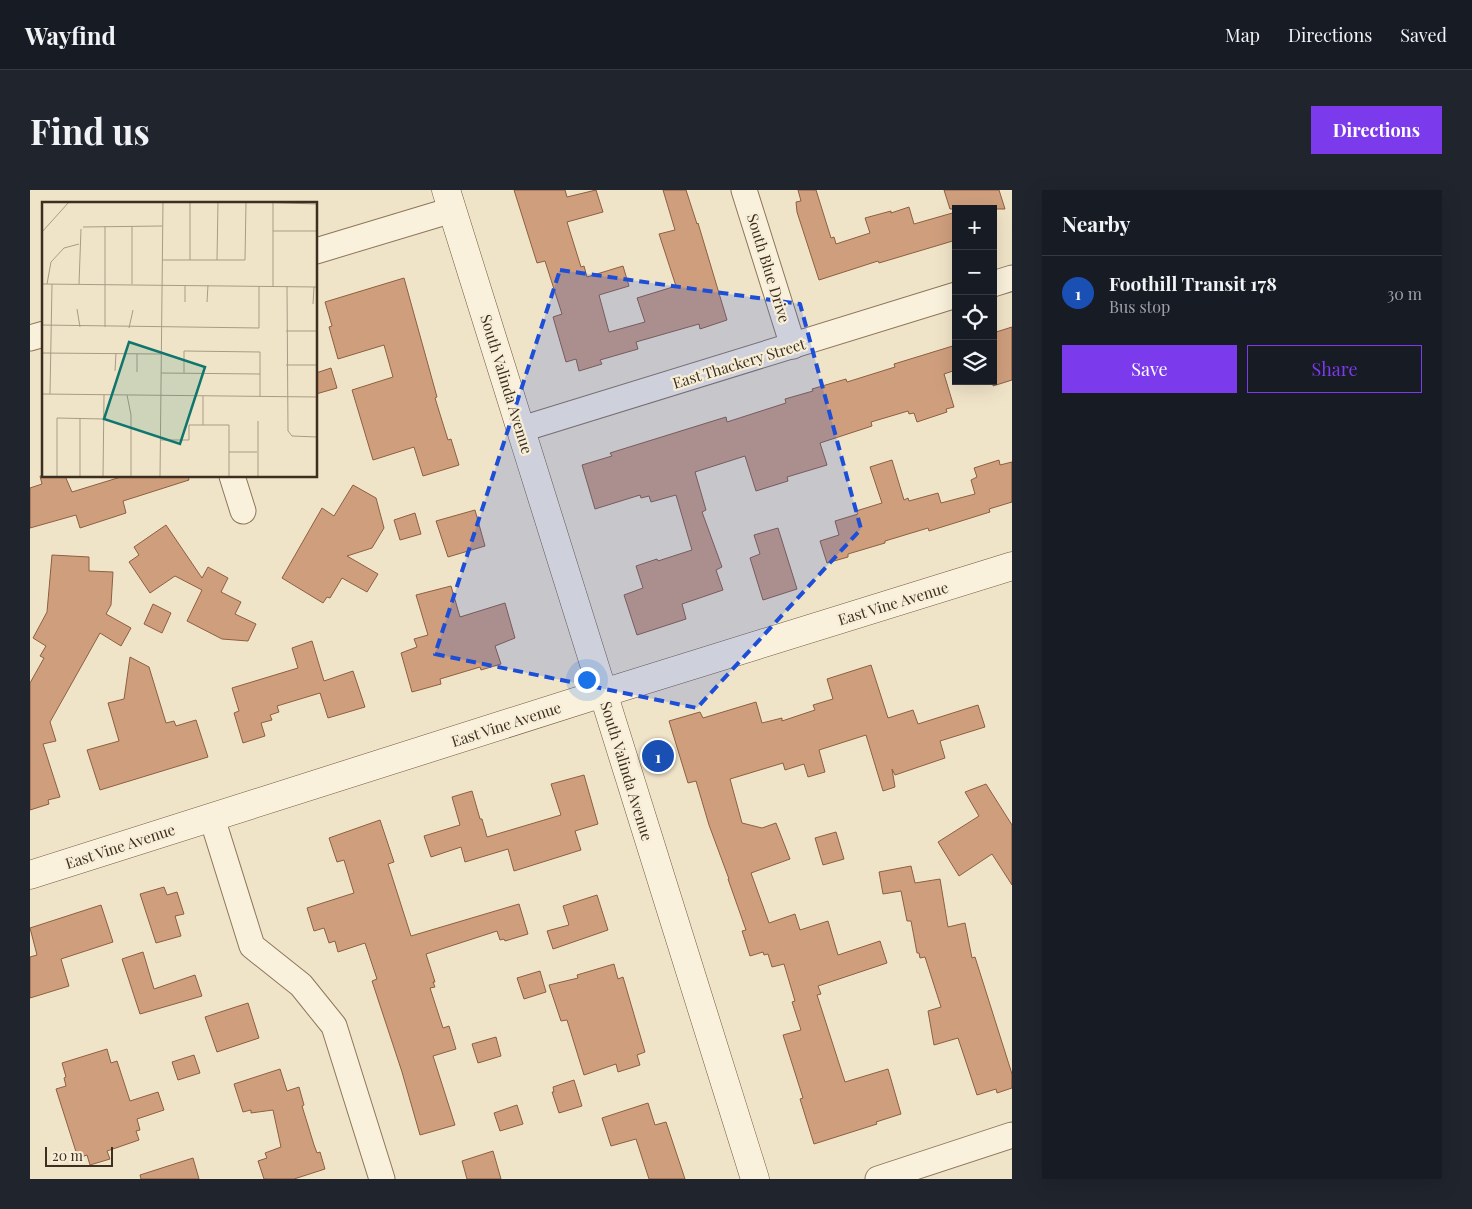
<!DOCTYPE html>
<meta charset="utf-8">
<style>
:root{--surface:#171b24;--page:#20242c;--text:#f1f3f6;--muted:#9ea1a6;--line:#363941;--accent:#7c3aed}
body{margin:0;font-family:"Playfair Display",serif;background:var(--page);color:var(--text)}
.controls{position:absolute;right:15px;top:15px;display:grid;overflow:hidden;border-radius:0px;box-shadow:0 5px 20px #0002}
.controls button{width:45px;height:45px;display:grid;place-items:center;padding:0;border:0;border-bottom:1px solid var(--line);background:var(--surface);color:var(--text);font:25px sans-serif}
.scale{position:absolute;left:15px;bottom:12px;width:68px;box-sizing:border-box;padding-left:5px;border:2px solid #3d2e20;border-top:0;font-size:14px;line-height:18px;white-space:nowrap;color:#3d2e20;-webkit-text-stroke:4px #f7eed8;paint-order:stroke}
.you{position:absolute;left:556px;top:489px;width:18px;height:18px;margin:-12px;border:4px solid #fff;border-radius:50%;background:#1a73e8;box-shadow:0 0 0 8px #1a73e833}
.badge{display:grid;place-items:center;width:32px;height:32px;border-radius:50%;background:var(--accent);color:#fff;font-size:16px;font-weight:700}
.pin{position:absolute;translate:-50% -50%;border:2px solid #fff;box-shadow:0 1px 5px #0006}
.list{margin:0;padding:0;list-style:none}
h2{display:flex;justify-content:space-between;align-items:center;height:65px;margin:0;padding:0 20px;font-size:21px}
h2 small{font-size:16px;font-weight:400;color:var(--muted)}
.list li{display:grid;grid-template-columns:32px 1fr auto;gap:15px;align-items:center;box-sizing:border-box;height:75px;padding:0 20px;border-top:1px solid var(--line)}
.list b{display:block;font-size:19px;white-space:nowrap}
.list p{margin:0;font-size:16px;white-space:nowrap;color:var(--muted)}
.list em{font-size:16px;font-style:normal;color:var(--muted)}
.actions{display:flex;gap:10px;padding:15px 20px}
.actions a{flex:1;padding:11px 0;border:1px solid var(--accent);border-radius:0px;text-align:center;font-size:18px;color:var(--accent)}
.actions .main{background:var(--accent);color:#fff}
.icon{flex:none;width:28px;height:28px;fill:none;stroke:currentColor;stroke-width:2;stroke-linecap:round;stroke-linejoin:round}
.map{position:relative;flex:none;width:982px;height:989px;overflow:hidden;border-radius:0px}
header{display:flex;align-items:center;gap:30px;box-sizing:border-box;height:70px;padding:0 25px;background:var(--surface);border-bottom:1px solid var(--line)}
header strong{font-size:24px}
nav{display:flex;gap:28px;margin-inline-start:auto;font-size:18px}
.intro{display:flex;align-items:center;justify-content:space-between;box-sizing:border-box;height:120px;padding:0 30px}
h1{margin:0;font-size:35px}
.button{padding:12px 22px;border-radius:0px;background:var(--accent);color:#fff;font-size:18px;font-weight:700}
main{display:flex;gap:30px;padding:0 30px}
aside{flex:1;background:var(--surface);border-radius:0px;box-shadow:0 5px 20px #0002}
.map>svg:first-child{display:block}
.building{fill:#cf9f7d;stroke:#8d5f41}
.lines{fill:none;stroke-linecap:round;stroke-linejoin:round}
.street-casing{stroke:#8d765c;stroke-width:27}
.secondary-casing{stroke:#6f573f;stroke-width:29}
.street{stroke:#faf1dc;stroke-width:25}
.secondary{stroke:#faf1dc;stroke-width:28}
.marked{fill:#1d4ed8;fill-opacity:0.2;stroke:#1d4ed8;stroke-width:4;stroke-dasharray:10 6;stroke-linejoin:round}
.labels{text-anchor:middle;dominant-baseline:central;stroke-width:4.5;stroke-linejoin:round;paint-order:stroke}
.street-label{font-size:15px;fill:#3d2e20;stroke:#f7eed8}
.inset-road{fill:none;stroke:#a89b85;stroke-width:1}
.view{fill:#0f766e;fill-opacity:0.15;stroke:#0f766e;stroke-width:2.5}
.inset-edge{fill:none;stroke:#3d2e20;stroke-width:2.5}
</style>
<header>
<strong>Wayfind</strong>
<nav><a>Map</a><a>Directions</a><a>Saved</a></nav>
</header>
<div class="intro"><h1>Find us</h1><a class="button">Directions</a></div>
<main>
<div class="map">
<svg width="982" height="989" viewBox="0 0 982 989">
<rect width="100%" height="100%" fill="#f0e4c8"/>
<g class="building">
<path d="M 484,0 L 535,0 L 537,7 L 566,0 L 573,22 L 537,32 L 551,77 L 554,76 L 557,87 L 593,76 L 599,96 L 569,105 L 579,142 L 615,132 L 607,108 L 646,96 L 629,44 L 645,40 L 633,0 L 656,0 L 667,34 L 668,33 L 697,130 L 670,139 L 669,134 L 606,152 L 608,159 L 570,170 L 572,174 L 549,181 L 546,169 L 536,172 L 523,127 L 532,124 L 515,71 L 507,73 Z"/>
<path d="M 768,0 L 786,0 L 801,48 L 804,47 L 806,54 L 840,43 L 835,28 L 861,21 L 861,23 L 879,17 L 884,34 L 926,22 L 926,50 L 849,73 L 848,71 L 789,90 L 767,22 L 766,12 L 771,11 Z"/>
<path d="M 914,0 L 969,0 L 975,19 L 920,19 Z"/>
<path d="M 374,88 L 407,207 L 405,208 L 418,250 L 421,249 L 429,275 L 393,286 L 384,257 L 343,270 L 322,200 L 363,187 L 354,155 L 308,169 L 299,137 L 302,136 L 295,112 Z"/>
<path d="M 982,137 L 982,190 L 963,196 L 963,143 Z"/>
<path d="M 926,155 L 926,180 L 914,184 L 924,217 L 916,219 L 917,222 L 887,232 L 884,223 L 879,224 L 878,221 L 841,232 L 842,236 L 790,253 L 797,275 L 757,287 L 758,291 L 726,301 L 715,266 L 665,282 L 676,320 L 672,322 L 692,377 L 686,380 L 693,400 L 652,414 L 656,429 L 607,445 L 594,405 L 613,398 L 606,376 L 627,369 L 628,371 L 662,360 L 646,305 L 621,312 L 619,306 L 611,308 L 610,305 L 565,319 L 552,275 L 582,266 L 580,263 L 696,227 L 697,232 L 756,213 L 755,209 L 783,201 L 782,199 L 816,189 L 817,192 L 865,177 L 864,174 Z"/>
<path d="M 301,178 L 307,198 L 286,204 L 286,183 Z"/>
<path d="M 862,270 L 874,310 L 878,308 L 879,311 L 908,303 L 911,313 L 945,304 L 941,290 L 947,287 L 944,278 L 969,270 L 970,275 L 982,272 L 982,312 L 959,319 L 960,322 L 899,341 L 898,338 L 855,351 L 855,353 L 818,364 L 818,367 L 797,373 L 790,351 L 809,345 L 805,331 L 828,324 L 826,321 L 852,313 L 840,277 Z"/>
<path d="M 10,286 L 35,286 L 42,302 L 94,286 L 158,286 L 159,290 L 93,311 L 96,323 L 50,338 L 46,325 L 0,338 L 0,298 L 12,294 Z"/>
<path d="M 323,295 L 346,308 L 354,338 L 342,358 L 317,366 L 348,384 L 337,402 L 312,388 L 300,408 L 297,407 L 293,413 L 252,388 L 292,318 L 304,326 Z"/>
<path d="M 445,320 L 455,356 L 418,367 L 406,331 Z"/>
<path d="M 385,323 L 391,344 L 370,350 L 364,330 Z"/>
<path d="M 136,335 L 172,388 L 178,377 L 198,388 L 191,402 L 211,412 L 205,424 L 226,434 L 218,451 L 192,449 L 157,431 L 172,400 L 145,386 L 120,403 L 99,372 L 109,365 L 104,357 Z"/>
<path d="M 748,338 L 767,399 L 733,410 L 720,368 L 730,364 L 724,345 Z"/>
<path d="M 22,365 L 59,367 L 59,381 L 83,382 L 81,415 L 76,424 L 101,438 L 91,456 L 70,443 L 20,532 L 26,551 L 13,554 L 30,607 L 18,610 L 19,614 L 0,620 L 0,493 L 14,468 L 10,466 L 16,456 L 3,448 L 17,422 Z"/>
<path d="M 421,396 L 430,427 L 475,413 L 485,448 L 465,456 L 471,474 L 451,480 L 450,477 L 410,489 L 411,494 L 382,502 L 371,463 L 387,457 L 384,449 L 398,445 L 386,405 Z"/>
<path d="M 123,414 L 141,423 L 132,443 L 114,434 Z"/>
<path d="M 282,451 L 294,491 L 323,481 L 335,517 L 298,528 L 290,503 L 247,516 L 249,522 L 240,525 L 242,530 L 231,533 L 235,546 L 213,553 L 204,523 L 209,521 L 202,498 L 268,478 L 262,458 Z"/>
<path d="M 100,467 L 119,477 L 136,533 L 144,531 L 146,536 L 166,530 L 178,567 L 70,600 L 57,560 L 89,551 L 78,513 L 94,509 Z"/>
<path d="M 841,475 L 858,528 L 883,520 L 888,534 L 948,515 L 955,537 L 910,551 L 915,568 L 865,585 L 862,579 L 865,597 L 853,601 L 836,545 L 789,560 L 795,582 L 778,587 L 774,574 L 755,580 L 753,573 L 700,589 L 712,633 L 732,638 L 746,633 L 760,669 L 721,683 L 739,733 L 765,724 L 770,740 L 798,731 L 808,765 L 850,751 L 857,773 L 788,796 L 791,804 L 787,805 L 815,892 L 858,879 L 871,924 L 846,932 L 847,934 L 784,954 L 770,909 L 773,908 L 753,845 L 771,840 L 762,812 L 765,811 L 754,774 L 742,777 L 738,764 L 734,765 L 733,762 L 720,766 L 712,741 L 716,740 L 698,689 L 699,689 L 679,635 L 666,591 L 658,593 L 639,531 L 670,522 L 673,528 L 726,512 L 732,533 L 752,528 L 752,531 L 785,520 L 783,515 L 803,509 L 797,489 Z"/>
<path d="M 554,585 L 568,634 L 545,641 L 551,660 L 484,681 L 478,659 L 435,672 L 431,657 L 401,667 L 394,646 L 430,635 L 422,607 L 442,601 L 450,629 L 452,629 L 457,647 L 531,625 L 521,594 Z"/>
<path d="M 956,594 L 982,635 L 982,695 L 962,664 L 929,686 L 908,652 L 949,626 L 935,602 Z"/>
<path d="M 350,630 L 364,672 L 358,674 L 381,746 L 489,714 L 498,744 L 475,751 L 474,749 L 470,750 L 467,741 L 396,764 L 405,792 L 403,792 L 405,797 L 400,798 L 413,838 L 419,836 L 426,859 L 403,866 L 425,935 L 390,945 L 372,882 L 342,791 L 347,789 L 335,753 L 308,762 L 305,751 L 299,753 L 294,738 L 284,741 L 277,718 L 324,703 L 314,670 L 307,672 L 299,648 Z"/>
<path d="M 806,642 L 814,669 L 793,675 L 785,648 Z"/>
<path d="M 881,676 L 885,693 L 910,689 L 918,737 L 935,733 L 942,768 L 945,767 L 982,884 L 982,898 L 967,903 L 966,899 L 947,905 L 928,848 L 904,855 L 898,821 L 911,817 L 895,767 L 890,768 L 889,763 L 887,763 L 881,731 L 877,731 L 871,701 L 853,704 L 849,682 Z"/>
<path d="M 134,697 L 137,705 L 147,702 L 154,724 L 145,726 L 151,746 L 126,753 L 110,704 Z"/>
<path d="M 567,705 L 578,740 L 523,759 L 517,741 L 539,735 L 533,716 Z"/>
<path d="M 71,715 L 83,752 L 31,769 L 39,796 L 0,808 L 0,767 L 7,765 L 0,738 Z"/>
<path d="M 113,762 L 124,799 L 165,785 L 172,806 L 110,824 L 92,769 Z"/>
<path d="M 584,774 L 588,789 L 593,787 L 615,862 L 607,865 L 610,875 L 588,882 L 586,874 L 554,885 L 537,830 L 531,831 L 519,795 L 548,788 L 547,785 Z"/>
<path d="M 510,781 L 516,802 L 494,809 L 487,788 Z"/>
<path d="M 218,813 L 229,848 L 187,862 L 175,827 Z"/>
<path d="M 466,847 L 471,866 L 448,873 L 442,854 Z"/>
<path d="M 77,859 L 81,873 L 87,871 L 100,911 L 128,902 L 134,920 L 107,929 L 110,940 L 106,941 L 109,950 L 77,961 L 80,969 L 60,975 L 57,965 L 48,968 L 26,899 L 36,896 L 34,888 L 36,887 L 32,873 Z"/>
<path d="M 164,865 L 170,883 L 148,890 L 142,872 Z"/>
<path d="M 250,879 L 257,901 L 269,897 L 274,915 L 272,916 L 284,955 L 287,963 L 290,962 L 295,979 L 264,989 L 234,989 L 228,971 L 237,968 L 235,963 L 251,957 L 243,920 L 221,923 L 221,920 L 213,922 L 204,894 Z"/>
<path d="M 544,890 L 552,916 L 529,923 L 522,902 L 524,902 L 523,897 Z"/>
<path d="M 618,913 L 625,935 L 636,932 L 655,989 L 619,989 L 606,949 L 581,956 L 572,928 Z"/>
<path d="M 487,915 L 493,934 L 470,941 L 464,923 Z"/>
<path d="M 463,961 L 471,989 L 437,989 L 432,971 Z"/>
<path d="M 163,968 L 169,989 L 111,989 L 110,985 Z"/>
</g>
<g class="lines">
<defs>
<g id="street">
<path d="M 714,0 L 763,156"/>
<path d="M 286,61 L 422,20"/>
<path d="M 963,94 L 982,88"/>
<path d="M 0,148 L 14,144"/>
<path d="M 492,239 L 926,105"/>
<path d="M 202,286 L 213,321"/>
<path d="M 182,628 L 222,756 L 271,795 L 304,836 L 352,989"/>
<path d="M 848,989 L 982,945"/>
</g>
<g id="secondary">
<path d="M 416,0 L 725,989"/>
<path d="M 0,685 L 573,503 L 982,376"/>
</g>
</defs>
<use href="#street" class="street-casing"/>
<use href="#secondary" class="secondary-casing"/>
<use href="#street" class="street"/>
<use href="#secondary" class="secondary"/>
</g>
<path class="marked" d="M 530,80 L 770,114 L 831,339 L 667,518 L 405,464 Z"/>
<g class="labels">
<g class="street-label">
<text transform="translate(739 78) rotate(73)">South Blue Drive</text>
<text transform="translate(709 173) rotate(-17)">East Thackery Street</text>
<text transform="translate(477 194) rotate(73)">South Valinda Avenue</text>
<text transform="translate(863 413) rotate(-17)">East Vine Avenue</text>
<text transform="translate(476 534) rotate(-18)">East Vine Avenue</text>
<text transform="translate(597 581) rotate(73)">South Valinda Avenue</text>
<text transform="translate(90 656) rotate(-18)">East Vine Avenue</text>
</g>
</g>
<g transform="translate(12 12)">
<rect width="275" height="275" fill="#f0e4c8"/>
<path class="inset-road" d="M 215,0 L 275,2M 41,25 L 120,24M 231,29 L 275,29M 0,30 L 27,0M 120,58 L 203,58 L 204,0M 148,58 L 148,0M 175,58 L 176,0M 0,82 L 275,85M 5,82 L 9,60 L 22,46 L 37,42M 37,82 L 39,27M 90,82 L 90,24M 231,84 L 231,1M 245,84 L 246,229 L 250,234 L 275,235M 143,100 L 143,83M 165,100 L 166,83M 271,102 L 272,85M 35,107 L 38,125M 0,123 L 217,126 L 217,84M 63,125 L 63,24M 87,126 L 91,108M 244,129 L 275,129M 0,151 L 119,152M 244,163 L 275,163M 73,169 L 74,151M 95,170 L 95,152M 119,171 L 218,172M 142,171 L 142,149 L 218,150 L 218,195M 0,192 L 275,195M 8,192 L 10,82M 85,193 L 89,213 L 89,275M 216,219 L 216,275M 161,223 L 161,194M 118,238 L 147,238 L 147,223 L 187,223 L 187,275M 187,250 L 215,250M 15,275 L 15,216 L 62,217M 38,275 L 38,216M 61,275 L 62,193M 118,275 L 121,0"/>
<path class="view" d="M 87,140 L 163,165 L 138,242 L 62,217 Z"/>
<rect width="275" height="275" class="inset-edge"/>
</g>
</svg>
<div class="controls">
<button>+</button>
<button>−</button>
<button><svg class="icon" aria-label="locate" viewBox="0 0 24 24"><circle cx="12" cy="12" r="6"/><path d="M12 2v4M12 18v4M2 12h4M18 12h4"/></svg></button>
<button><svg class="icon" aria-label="layers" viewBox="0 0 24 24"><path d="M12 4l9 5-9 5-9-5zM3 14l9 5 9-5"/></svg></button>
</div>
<div class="scale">20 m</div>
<div class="you"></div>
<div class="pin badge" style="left:628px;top:566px;background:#1a4fb4">1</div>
</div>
<aside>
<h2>Nearby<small></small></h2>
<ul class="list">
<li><span class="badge" style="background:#1a4fb4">1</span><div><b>Foothill Transit 178</b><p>Bus stop</p></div><em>30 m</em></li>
</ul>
<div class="actions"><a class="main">Save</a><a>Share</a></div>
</aside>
</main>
